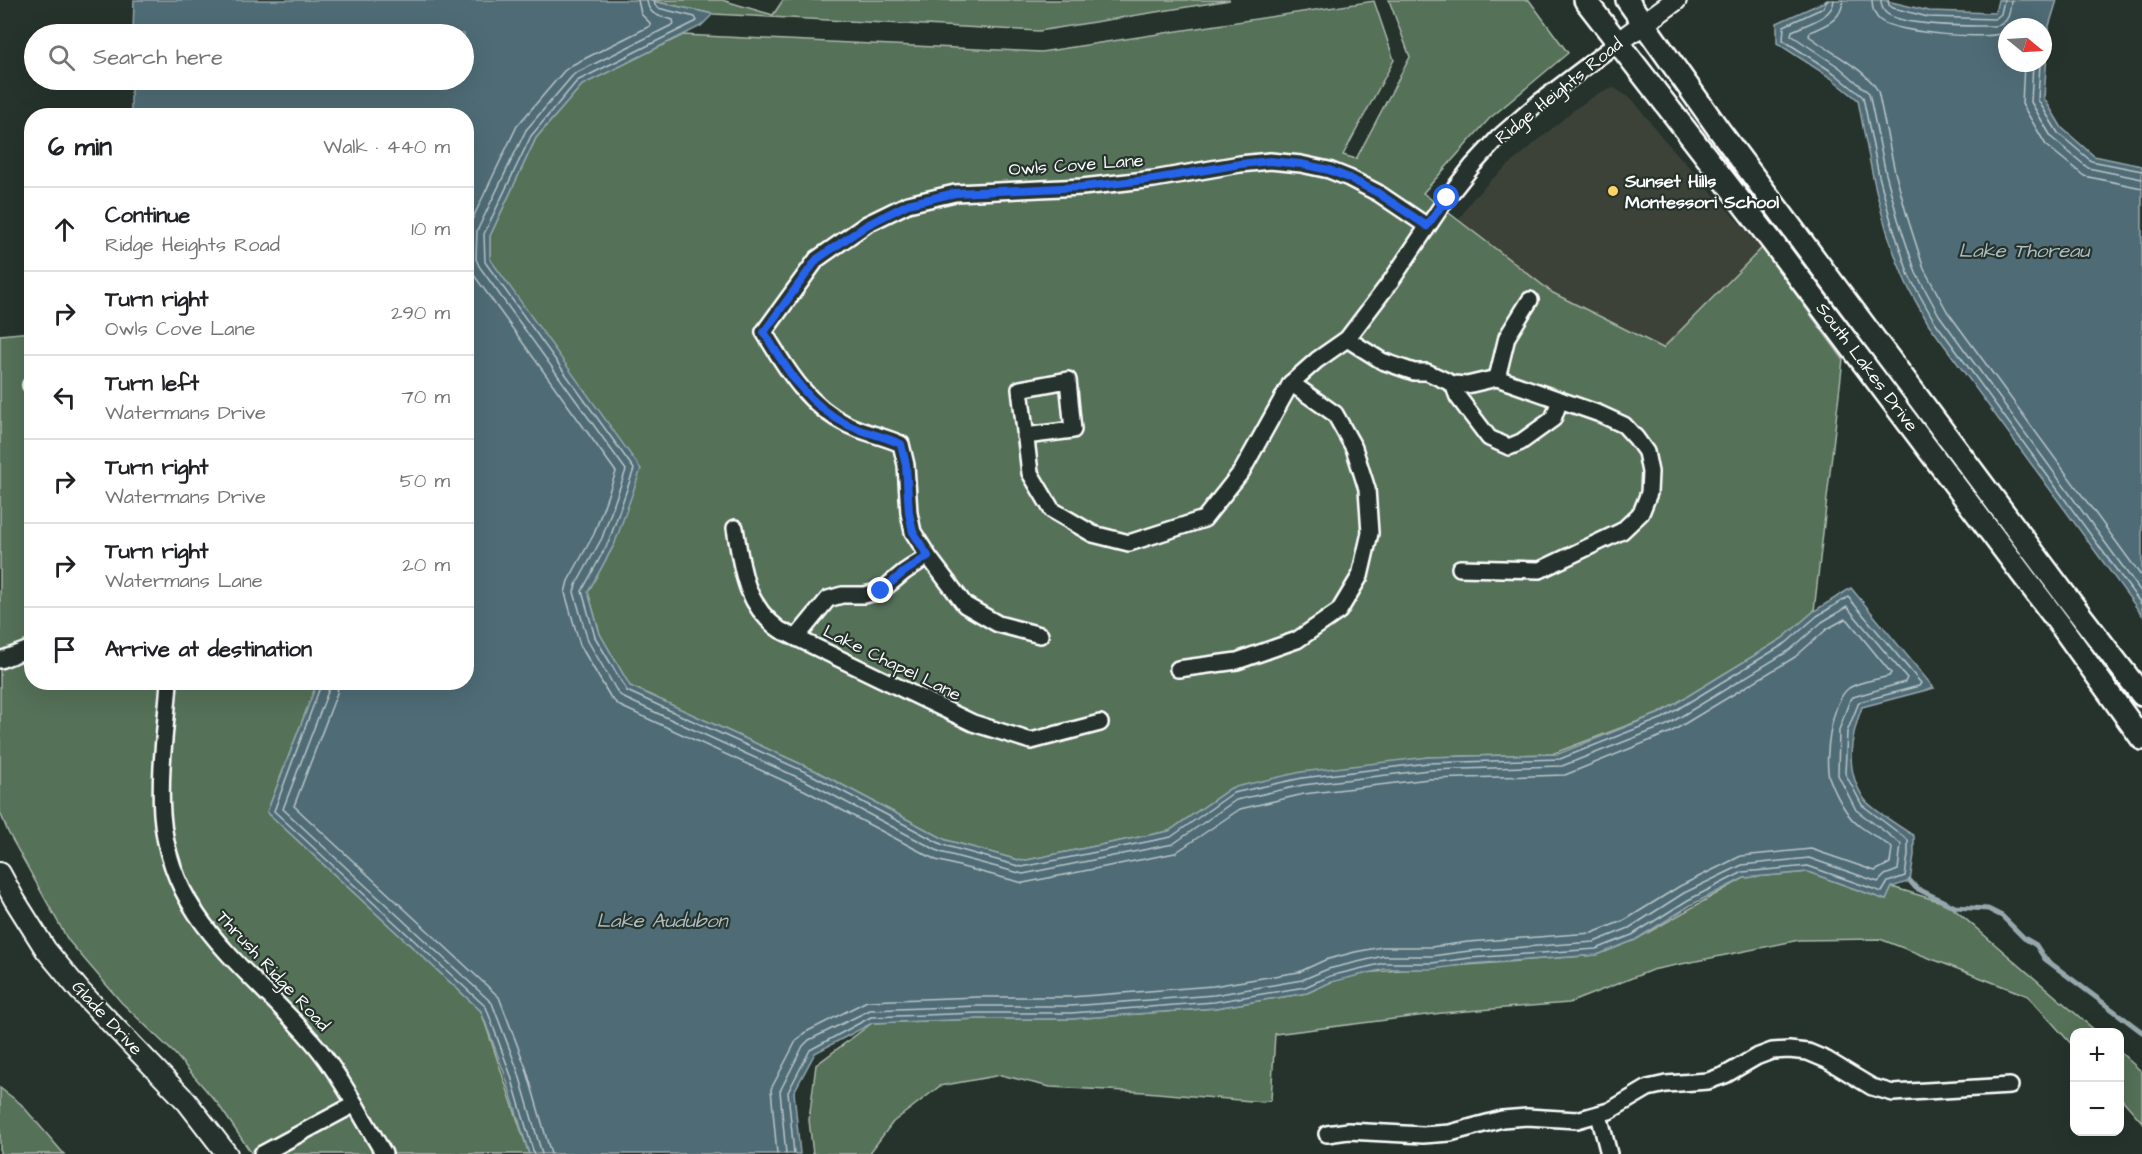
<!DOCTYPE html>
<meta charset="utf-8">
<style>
:root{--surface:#fff;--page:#f2f2f2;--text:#202124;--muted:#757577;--line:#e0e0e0}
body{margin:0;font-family:"Architects Daughter",sans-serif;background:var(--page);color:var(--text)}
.controls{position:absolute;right:18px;bottom:18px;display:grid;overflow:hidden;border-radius:12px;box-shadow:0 6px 24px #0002}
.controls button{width:54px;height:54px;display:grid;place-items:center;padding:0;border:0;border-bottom:2px solid var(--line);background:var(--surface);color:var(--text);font:30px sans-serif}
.compass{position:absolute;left:1998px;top:18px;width:54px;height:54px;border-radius:50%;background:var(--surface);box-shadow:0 6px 24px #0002;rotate:108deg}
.stop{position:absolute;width:18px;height:18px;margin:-14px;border:4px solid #2563eb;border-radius:50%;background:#fff}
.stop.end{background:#2563eb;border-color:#fff;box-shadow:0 2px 6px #0008}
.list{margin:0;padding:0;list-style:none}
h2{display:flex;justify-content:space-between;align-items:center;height:78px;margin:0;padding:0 24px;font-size:26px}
h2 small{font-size:20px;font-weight:400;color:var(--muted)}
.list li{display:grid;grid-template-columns:39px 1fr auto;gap:18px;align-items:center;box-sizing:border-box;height:84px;padding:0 24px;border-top:2px solid var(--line)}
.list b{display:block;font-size:22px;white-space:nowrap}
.list p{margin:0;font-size:20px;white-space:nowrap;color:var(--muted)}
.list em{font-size:20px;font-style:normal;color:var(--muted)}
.icon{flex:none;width:33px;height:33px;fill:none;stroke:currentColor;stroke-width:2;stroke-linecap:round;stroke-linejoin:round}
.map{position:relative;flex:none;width:2142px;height:1154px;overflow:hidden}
.search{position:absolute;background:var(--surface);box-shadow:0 6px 24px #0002;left:24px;top:24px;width:450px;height:66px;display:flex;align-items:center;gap:15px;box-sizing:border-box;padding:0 21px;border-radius:33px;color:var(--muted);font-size:22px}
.panel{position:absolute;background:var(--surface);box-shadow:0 6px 24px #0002;left:24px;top:108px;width:450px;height:582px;border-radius:24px}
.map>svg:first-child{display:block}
.built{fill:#3c4239}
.green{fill:#557158;stroke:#aab8ac;stroke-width:1.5}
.water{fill:#506c76;stroke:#96a7ad;stroke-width:1.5;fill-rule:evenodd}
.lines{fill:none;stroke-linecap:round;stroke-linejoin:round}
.shore{stroke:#b9c4c8;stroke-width:1.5}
.stream{stroke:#96a7ad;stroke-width:5}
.minor-casing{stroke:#fff;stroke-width:20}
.tertiary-casing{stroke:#fff;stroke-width:24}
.secondary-casing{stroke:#fff;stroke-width:26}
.minor{stroke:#26332d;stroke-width:15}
.tertiary{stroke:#26332d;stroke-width:20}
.secondary{stroke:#26332d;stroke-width:21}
.route{stroke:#2563eb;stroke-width:8}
.poi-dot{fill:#ffd166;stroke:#26332d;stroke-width:2}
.labels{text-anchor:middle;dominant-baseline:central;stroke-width:4.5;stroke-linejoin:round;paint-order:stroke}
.street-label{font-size:18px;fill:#fff;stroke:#26332d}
.poi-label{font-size:18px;font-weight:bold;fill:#fff;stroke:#26332d;text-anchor:start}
.water-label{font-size:20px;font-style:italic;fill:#b0bdc1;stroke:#26332d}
</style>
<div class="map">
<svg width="2142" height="1154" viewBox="0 0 2142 1154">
<rect width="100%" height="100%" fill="#26332d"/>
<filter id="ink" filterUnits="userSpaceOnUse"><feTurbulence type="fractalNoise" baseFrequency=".0167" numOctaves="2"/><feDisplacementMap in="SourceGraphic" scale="12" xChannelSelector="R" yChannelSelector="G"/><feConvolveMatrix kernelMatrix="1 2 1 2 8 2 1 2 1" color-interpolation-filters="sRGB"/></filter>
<g filter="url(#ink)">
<path class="built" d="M 1614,88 L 1632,99 L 1661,136 L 1762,248 L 1663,348 L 1553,293 L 1458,221 L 1471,201 L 1489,182 L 1575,109 L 1599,93 Z"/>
<g class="green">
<path d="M 648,0 L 722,0 L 773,15 L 783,0 L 1230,0 L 1039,31 L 713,14 Z"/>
<path d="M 1389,0 L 1529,0 L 1568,53 L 1489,119 L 1423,193 L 1553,293 L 1663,348 L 1762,248 L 1843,359 L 1814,611 L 1783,638 L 1660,713 L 1552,754 L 1428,757 L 1231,788 L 1169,831 L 1022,861 L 946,840 L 814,770 L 630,686 L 600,634 L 588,592 L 615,543 L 490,259 L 490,236 L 536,138 L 582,85 L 683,35 L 1041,52 L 1374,1 L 1394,60 L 1343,155 L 1356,159 L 1410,57 Z"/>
<path d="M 31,332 L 32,682 L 317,683 L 267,812 L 481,1011 L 529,1154 L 252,1154 L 218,1104 L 174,1053 L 121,1002 L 68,940 L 8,832 L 0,812 L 0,335 Z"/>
<path d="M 1808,872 L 1886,900 L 1892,887 L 1948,904 L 2097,1032 L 2074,1032 L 2074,1047 L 2028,996 L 1880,939 L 1799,940 L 1652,970 L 1569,1003 L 1442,1013 L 1275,1034 L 1271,1100 L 1263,1102 L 1145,1092 L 1050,1087 L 1001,1075 L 940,1086 L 893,1122 L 869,1154 L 813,1154 L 809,1120 L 816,1065 L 872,1023 L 979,1019 L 1071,1019 L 1215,1008 L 1307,993 L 1331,982 L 1361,973 L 1597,955 L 1635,940 L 1744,878 Z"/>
<path d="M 2120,1052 L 2142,1072 L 2142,1122 L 2120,1097 Z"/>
<path d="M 0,1088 L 21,1104 L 64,1154 L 0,1154 Z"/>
</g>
<g class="water">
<path d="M 134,0 L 648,0 L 713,14 L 701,26 L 582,85 L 536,138 L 490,236 L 490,259 L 641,469 L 615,543 L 588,592 L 600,634 L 630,686 L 814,770 L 946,840 L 1022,861 L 1169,831 L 1231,788 L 1301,772 L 1428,757 L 1558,754 L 1660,713 L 1783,638 L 1814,611 L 1851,588 L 1934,688 L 1862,707 C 1850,739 1844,770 1865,800 C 1873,810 1902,828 1914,836 L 1914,855 L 1910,881 L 1892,887 L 1886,900 L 1808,872 L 1744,878 L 1691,905 L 1635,940 L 1597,955 L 1470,964 L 1433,969 L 1385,969 L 1331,982 L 1307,993 L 1215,1008 L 1071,1019 L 979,1019 L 872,1023 L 815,1053 L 794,1092 L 800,1154 L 529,1154 L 505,1075 L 481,1011 L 267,812 L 317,683 L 466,682 L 466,116 L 131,115 L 131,80 L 464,80 L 464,34 L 133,34 Z"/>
<path d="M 1828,0 L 1883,0 L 1929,11 L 1995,13 L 1998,0 L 2057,0 L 2049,26 L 2044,98 L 2062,128 L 2094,156 L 2142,166 L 2142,615 L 1928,323 C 1920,308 1910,293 1904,278 C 1880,223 1869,159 1858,100 L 1831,78 L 1777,43 L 1777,23 ZM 2007,27 L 2043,27 L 2043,63 L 2007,63 Z"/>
</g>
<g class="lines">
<g class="shore">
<path d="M 638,0 L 641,14 L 650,23 L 650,26 L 572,65 L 564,71 L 517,126 L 469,226 C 465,239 465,259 471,271 L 616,472 L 594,534 L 568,581 L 565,593 L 580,645 L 611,698 L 620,706 L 804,790 L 936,860 L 1023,883 L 1175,853 L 1240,809 L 1304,794 L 1429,779 L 1565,775 L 1671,732 L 1795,657 L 1827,629 L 1845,619 L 1848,620 L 1891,673 L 1889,676 C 1877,680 1860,681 1849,688 C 1832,700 1824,757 1829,777 C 1833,788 1841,804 1848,814 C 1858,829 1879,837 1892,848 L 1890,863 L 1875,871 L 1811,849 L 1741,856 L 1680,886 L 1625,920 L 1592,933 L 1468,942 L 1431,947 L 1382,947 L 1355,952 L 1325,960 L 1299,972 L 1213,986 L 1071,997 L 978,997 L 867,1001 L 804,1033 L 796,1041 L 771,1089 L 777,1154"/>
<path d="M 647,0 C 648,16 660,16 673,20 L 674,24 L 574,74 L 526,130 L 477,231 L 476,259 L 479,266 L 626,470 L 602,538 L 576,585 L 574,592 L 588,641 L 618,693 L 624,698 L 808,782 L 940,852 L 1023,874 L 1173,844 L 1236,800 L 1303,785 L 1429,770 L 1562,766 L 1667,725 L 1790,650 L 1822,622 L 1847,607 L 1907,678 L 1905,682 L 1853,697 L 1849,702 L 1839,730 L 1838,775 L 1856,810 L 1901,844 L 1898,870 L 1885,875 L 1878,882 L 1809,858 L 1742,865 L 1684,893 L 1629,928 L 1594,942 L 1469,951 L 1432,956 L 1383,956 L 1328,969 L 1302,980 L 1214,995 L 1071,1006 L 978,1006 L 870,1010 L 809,1040 L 803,1046 L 780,1091 L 786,1154"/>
<path d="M 654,0 L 655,5 L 658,8 L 695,17 L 697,21 L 577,81 L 531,136 L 484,234 L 485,262 L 634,469 L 609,541 L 582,591 L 595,637 L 627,691 L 812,775 L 943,845 L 1022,867 L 1171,837 L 1233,793 L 1302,778 L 1428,763 L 1560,759 L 1663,718 L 1786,643 L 1817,616 L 1848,597 L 1921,683 L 1919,686 L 1859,702 L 1847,732 L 1845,773 L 1862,805 L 1908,840 L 1908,855 L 1905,876 L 1888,882 L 1882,892 L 1808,866 L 1743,872 L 1688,900 L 1632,935 L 1596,949 L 1470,958 L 1432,963 L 1384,963 L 1330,976 L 1305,987 L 1214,1002 L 1071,1013 L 978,1013 L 871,1017 L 810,1050 L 788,1092 L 794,1154"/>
<path d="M 1827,0 L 1823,8 L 1784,26 L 1783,40 L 1834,73 L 1863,97 L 1879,176 L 1891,221 L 1909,276 L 1933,319 L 2142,605"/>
<path d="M 1834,0 C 1833,18 1806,24 1792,31 L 1791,35 L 1839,67 L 1869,93 L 1886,174 L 1898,219 L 1916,273 L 1939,315 L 2142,593"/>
<path d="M 1843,0 C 1842,20 1826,25 1810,32 L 1809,36 C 1829,52 1865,68 1878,91 L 1895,172 L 1907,216 L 1924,269 L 1947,311 L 2142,577"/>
<path d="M 1872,0 C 1872,8 1874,16 1881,21 C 1898,33 1989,41 2007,32"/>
<path d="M 1881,0 C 1881,5 1882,9 1886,13 C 1902,27 1972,26 1995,26 C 2009,24 2010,13 2011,0"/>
<path d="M 1888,0 L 1889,5 L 1893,8 L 1928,17 L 1995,19 L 2001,14 L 2004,0"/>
<path d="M 2024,63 L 2022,104 L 2046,145 L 2084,176 L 2142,188"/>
<path d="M 2033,63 L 2031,102 L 2052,138 L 2088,168 L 2142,179"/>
<path d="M 2040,63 L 2038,100 L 2058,133 L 2091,161 L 2142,171"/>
<path d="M 322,682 L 274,811 L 486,1007 L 510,1073 L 534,1154"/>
<path d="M 330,682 L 329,689 L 283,809 L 492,1003 L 518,1071 L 542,1154"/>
<path d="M 339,682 L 337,693 L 294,806 L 499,997 L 526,1068 L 551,1154"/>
</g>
<path class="stream" d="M 1910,881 L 1916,888 L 1955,907 L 1988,909 L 2002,916 L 2024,938 L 2036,945 L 2045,959 L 2142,1032"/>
<defs>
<g id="minor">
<path d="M 1347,339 L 1382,361 L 1414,372 L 1427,372 L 1453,384 L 1467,385 L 1497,378 L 1600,414 L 1624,425 L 1636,438 L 1646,452 L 1650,472 L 1649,493 L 1641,513 L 1622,531 L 1540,570 L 1460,568"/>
<path d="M 1497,378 L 1507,337 L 1530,300"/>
<path d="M 1453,384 L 1458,397 L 1489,438 L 1509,447 L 1521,442 L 1553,419 L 1560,400"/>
<path d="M 31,385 L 32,386"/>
<path d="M 1025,436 L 1073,430 L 1068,380 L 1020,389 L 1030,473 L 1052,510 L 1093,534 L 1129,543 L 1204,519 L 1242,471 L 1291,383"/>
<path d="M 735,528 C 742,568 744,604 780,630 L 973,723 L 1031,741 L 1100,723"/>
<path d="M 1040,635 L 998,624 L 965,605 L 928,556 L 913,532 L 909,513 L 906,465 L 901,444 C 883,436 865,433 848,425 C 807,405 787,370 764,332 L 817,259 L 867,224 L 908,204 L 955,193 L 1082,187 L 1154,179 L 1240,164 L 1270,161 L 1301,164 L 1329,170 L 1349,178 L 1378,193 L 1427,226"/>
<path d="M 796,638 L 828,599 L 842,595 L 864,595 L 881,591 L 904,572 L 928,556"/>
<path d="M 0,660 L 32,648"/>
<path d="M 1178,669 L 1237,661 L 1297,640 L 1339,611 L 1360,576 L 1370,533 L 1367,489 L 1354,448 L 1335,414 L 1291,383 L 1317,360 L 1347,339 L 1391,281 L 1447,198 L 1473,165 L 1498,138 L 1538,103 L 1617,43"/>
<path d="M 169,682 C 166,726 159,771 162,814 C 170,921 248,967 311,1040 C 328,1059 342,1082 355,1104 L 262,1154"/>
<path d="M 355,1104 L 384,1154"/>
<path d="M 1599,1115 L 1609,1154"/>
<path d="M 1327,1134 L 1348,1131 L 1423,1135 L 1450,1133 L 1502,1119 L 1527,1117 L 1577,1120 L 1609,1111 L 1648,1088 L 1666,1084 L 1708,1081 L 1725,1075 L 1756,1057 L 1772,1051 L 1789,1050 L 1808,1052 L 1827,1060 L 1872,1087 L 1893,1093 L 2010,1086"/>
</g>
<g id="tertiary">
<path d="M 1617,43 L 1676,0"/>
<path d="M 0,873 L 14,899 L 46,950 L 80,991 L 187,1102 L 227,1154"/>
</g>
<g id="secondary">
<path d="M 1585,0 L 1770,239 L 2061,626 L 2142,739"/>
<path d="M 1627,0 L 1719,130 L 2066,596 L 2142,695"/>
</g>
</defs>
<use href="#minor" class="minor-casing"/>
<use href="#tertiary" class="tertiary-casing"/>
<use href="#secondary" class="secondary-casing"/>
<use href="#minor" class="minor"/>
<use href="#tertiary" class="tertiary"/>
<use href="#secondary" class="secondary"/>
</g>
</g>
<g class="lines" filter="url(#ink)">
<path class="route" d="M 881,591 L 904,572 L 928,556 L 913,532 L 909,513 L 906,465 L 901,444 C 884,436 865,433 848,425 C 807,405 787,370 764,332 L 817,259 L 867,225 L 908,204 L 955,193 L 1082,187 L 1154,179 L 1240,164 L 1270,161 L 1301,164 L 1329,170 L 1349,178 L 1378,193 L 1427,226 L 1447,198"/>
</g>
<circle class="poi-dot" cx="1613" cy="191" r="6"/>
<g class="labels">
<g class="street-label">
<text transform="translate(1559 91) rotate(-39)">Ridge Heights Road</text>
<text transform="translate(1076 165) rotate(-4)">Owls Cove Lane</text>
<text transform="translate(1867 367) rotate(53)">South Lakes Drive</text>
<text transform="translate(892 663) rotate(26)">Lake Chapel Lane</text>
<text transform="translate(273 971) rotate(47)">Thrush Ridge Road</text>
<text transform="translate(107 1018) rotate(47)">Glade Drive</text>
</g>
<g class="poi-label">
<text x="1625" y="181">Sunset Hills<tspan x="1625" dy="21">Montessori School</tspan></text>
</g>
<g class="water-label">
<text x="2024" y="251">Lake Thoreau</text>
<text x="662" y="921">Lake Audubon</text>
</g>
</g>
</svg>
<div class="controls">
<button>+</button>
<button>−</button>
</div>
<svg class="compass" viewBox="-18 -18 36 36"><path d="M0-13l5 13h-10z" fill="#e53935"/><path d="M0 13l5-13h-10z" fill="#757577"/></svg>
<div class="stop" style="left:1447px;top:198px"></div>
<div class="stop end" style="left:881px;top:591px"></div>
<div class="search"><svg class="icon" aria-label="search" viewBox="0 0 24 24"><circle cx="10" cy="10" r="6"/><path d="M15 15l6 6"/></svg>Search here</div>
<section class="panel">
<h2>6 min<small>Walk · 440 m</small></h2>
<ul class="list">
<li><svg class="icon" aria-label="ahead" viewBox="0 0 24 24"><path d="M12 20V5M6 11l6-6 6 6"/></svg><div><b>Continue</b><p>Ridge Heights Road</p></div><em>10 m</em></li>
<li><svg class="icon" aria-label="right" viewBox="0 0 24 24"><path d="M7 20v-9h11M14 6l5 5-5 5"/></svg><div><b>Turn right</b><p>Owls Cove Lane</p></div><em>290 m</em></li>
<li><svg class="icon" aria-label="left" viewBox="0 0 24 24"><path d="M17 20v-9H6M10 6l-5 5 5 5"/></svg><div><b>Turn left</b><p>Watermans Drive</p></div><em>70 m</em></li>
<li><svg class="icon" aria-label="right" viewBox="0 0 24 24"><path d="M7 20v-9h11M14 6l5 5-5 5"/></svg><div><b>Turn right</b><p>Watermans Drive</p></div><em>50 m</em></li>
<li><svg class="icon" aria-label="right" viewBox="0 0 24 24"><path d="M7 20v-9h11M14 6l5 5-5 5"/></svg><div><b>Turn right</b><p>Watermans Lane</p></div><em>20 m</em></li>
<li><svg class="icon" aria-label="arrive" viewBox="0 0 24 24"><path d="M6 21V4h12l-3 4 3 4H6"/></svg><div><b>Arrive at destination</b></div></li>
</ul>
</section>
</div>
